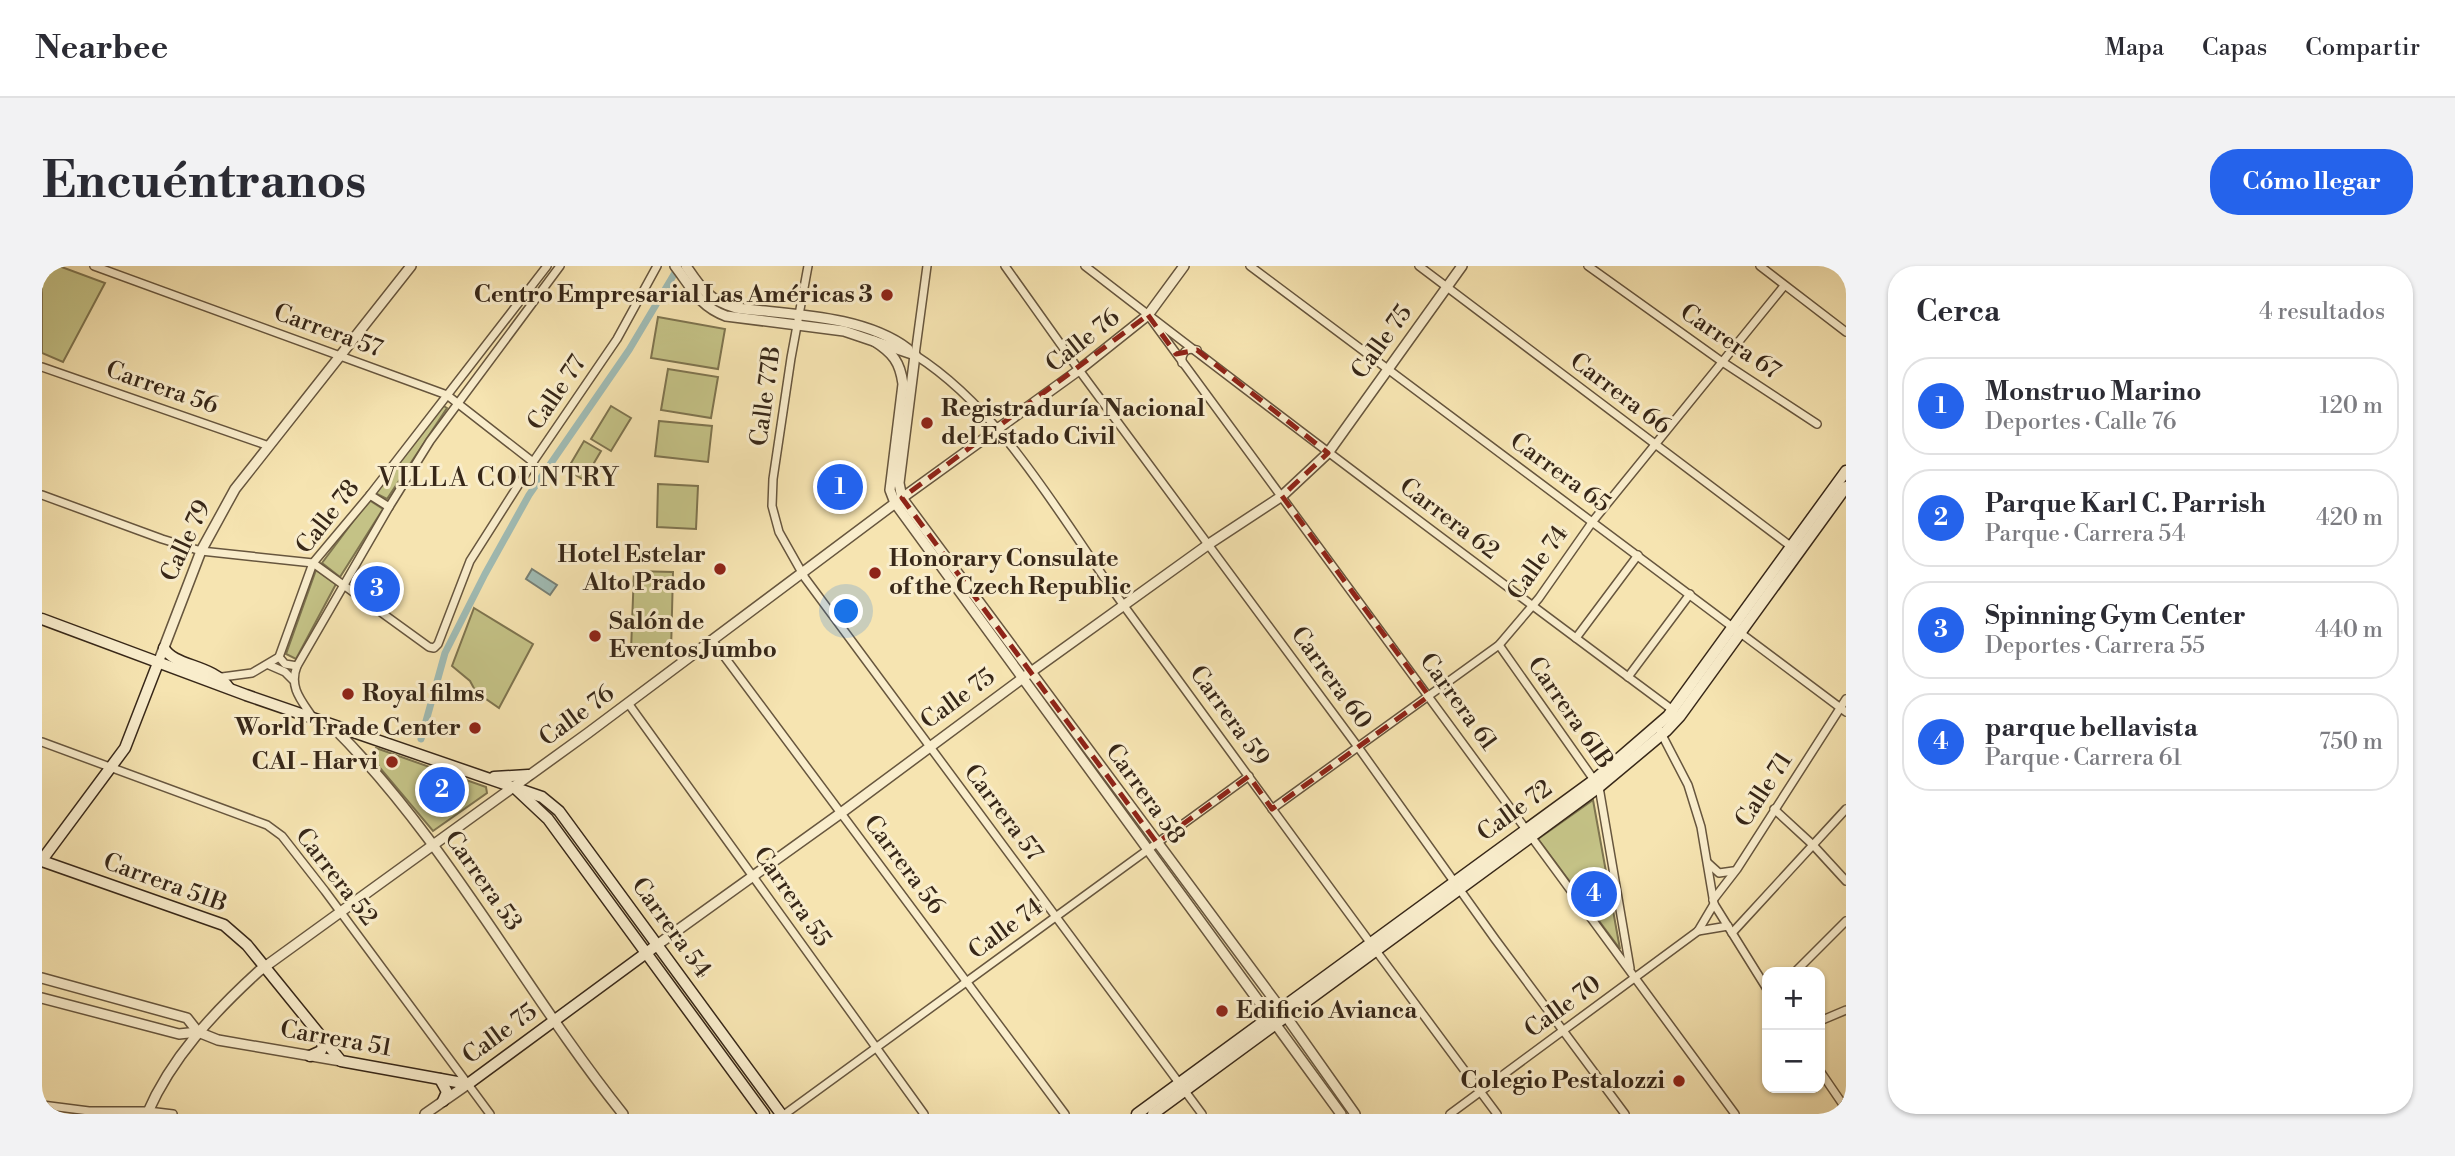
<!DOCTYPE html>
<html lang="es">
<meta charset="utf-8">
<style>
:root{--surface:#fff;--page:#f2f2f3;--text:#2b2b33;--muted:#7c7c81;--line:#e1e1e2;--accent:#2563eb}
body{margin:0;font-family:"Libre Bodoni",serif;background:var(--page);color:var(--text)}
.controls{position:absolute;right:21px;bottom:21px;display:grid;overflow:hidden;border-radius:14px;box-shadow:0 2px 5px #0004}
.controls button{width:63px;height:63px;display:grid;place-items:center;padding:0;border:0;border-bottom:2px solid var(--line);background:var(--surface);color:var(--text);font:35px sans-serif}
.you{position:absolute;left:805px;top:346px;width:24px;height:24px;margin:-18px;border:5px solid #fff;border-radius:50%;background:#1a73e8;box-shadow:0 0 0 10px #1a73e833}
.badge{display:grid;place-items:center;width:46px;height:46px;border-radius:50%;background:var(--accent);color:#fff;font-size:23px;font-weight:700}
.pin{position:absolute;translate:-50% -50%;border:4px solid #fff;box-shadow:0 2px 7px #0006}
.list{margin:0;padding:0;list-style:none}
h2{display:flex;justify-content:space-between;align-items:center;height:91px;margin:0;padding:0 28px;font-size:30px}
h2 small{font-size:23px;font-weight:400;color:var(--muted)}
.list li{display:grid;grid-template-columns:46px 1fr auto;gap:21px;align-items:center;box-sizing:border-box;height:98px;margin:0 14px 14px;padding:0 14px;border:2px solid var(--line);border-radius:28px}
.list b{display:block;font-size:26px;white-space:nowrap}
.list p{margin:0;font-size:23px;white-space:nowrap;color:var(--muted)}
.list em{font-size:23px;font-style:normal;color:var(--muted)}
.map{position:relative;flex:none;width:1804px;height:848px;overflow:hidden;border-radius:28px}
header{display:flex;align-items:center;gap:42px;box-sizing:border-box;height:98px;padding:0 35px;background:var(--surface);border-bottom:2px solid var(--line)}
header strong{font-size:33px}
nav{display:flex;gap:38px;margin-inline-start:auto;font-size:24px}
.intro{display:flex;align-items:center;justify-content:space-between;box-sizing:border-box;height:168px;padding:0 42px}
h1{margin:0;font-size:49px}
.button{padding:18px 32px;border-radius:28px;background:var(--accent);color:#fff;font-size:24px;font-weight:700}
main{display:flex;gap:42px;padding:0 42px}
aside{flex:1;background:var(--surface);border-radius:28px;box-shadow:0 2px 5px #0004}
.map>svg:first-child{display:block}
.green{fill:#c4c286;stroke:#7e744f;stroke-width:2}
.water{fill:#a0bcb5;stroke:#768076;stroke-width:2}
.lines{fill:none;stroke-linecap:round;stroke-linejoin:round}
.canal{stroke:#a0bcb5;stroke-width:7}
.minor-casing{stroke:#67563e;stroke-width:10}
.tertiary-casing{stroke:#67563e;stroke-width:12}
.secondary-casing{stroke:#372718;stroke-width:13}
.minor{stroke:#f9edcc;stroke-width:7}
.tertiary{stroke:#f9edcc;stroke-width:9}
.secondary{stroke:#f9edcc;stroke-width:10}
.marked{fill:none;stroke:#8f2418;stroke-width:5;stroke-dasharray:14 9;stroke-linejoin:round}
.poi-dot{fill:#8f2418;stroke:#f9edcc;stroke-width:2.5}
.labels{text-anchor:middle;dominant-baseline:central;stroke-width:6;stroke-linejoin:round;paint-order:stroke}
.poi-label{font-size:24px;font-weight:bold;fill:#372718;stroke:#f9edcc;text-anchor:end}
.street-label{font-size:24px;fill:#372718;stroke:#f9edcc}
.neighbourhood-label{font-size:26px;letter-spacing:2px;fill:#372718;stroke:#f9edcc}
</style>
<header>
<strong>Nearbee</strong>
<nav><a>Mapa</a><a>Capas</a><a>Compartir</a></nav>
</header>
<div class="intro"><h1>Encuéntranos</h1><a class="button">Cómo llegar</a></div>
<main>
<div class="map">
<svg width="1804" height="848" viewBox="0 0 1804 848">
<rect width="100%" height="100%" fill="#f6e4b1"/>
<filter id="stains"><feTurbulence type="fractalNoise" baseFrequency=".00286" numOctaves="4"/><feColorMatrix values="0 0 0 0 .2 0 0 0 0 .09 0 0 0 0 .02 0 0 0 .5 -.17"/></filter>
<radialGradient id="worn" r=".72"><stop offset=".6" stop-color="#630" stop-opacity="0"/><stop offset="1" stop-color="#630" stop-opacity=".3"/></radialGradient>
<g class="green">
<path d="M 8,0 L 17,0 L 63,17 L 21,96 L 0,87 L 0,16 Z"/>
<path d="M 616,51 L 683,63 L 676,103 L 609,92 Z"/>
<path d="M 626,103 L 676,111 L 669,152 L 619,144 Z"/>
<path d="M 400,139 L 405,142 L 345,233 L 333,227 Z"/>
<path d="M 569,140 L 589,152 L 569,185 L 549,173 Z"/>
<path d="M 617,155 L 670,160 L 666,196 L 613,190 Z"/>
<path d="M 542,175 L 559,185 L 542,214 L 525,204 Z"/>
<path d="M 616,218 L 656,220 L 654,263 L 615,261 Z"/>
<path d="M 327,234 L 341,243 L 298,311 L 280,297 Z"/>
<path d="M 274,304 L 294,318 L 254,393 L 244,388 Z"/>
<path d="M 592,305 L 631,306 L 629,386 L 589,385 Z"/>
<path d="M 432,342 L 491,378 L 457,442 L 434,426 L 428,415 L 410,400 Z"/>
<path d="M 334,482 L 444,521 L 445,527 L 391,565 L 328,490 Z"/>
<path d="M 1551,534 L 1578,683 L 1496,573 Z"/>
</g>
<g class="water">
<path d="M 786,210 L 812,213 L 810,225 L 796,229 L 785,225 Z"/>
<path d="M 490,303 L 515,319 L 508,329 L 484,313 Z"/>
</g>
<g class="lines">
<path class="canal" d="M 379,473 L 403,387 L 443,308 L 487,229 L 587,84 L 637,0"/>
<defs>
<g id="minor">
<path d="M 52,0 L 405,129 L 491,196"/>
<path d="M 766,0 L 749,92 L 731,213 L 730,240 L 737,266 L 763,312 L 1160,848"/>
<path d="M 885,0 L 873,89 C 963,146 1022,258 1085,344 C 1208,512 1330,681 1455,848"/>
<path d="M 963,0 L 1037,104 L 1316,481 L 1453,673 L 1583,848"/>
<path d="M 1043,0 C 1238,151 1434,298 1632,445"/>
<path d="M 1208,0 L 1804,446"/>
<path d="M 1377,0 L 1751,282"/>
<path d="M 1546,0 L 1679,95 L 1775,158"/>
<path d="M 1718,0 L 1804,66"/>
<path d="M 1106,49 L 1693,848"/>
<path d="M 1140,97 C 1139,87 1144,81 1155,84"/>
<path d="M 0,101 L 227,180"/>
<path d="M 0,229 L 120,273 L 159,285 L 271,297 L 387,381 L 392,382 L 396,378 L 428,295 L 491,196 L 575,73 L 615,0"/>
<path d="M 328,229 L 347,241"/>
<path d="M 1534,372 L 1596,289"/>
<path d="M 670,374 L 1023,848"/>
<path d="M 1457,379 L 1557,521 L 1588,702"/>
<path d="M 237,391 L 243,398 L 255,400"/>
<path d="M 227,399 L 243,406 L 251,414"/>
<path d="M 180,411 L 210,407 L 237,391 L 271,297 L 328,229 L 505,0"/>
<path d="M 1586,411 L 1648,328"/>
<path d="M 586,437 L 882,848"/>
<path d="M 269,449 C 258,433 247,420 255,400 L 347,241 L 388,175 L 518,0"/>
<path d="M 1618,465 L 1646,519 L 1659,561 L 1672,638 L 1725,723"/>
<path d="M 0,476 L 225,559 L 240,570 L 283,625 L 448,848"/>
<path d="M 1230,543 L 1457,379 L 1497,332 L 1551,255 L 1742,20"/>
<path d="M 1732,543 L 1771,579 L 1804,615"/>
<path d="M 1666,597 L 1677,607 L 1691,605"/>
<path d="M 1671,634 L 1695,603 L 1804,433"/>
<path d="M 1656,665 L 1686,660"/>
<path d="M 1690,667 L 1804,543"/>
<path d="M 1753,706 L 1804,655"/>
<path d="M 1778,755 L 1804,744"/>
<path d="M 1778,805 L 1804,843"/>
<path d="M 0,839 L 47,845 L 106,845 L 131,848"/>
<path d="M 743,848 L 1207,510"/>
<path d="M 1408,848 L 1656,665 L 1672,638"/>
</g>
<g id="tertiary">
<path d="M 633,0 C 650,22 657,40 684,50 L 802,65 L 873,89"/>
<path d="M 644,0 C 660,24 667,34 694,42 C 749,49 821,49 866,83"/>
<path d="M 832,75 C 851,87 858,96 861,118 L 848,224 L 853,237 L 1299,848"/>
<path d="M 873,89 L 857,217 L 860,232 L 1236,739 L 1313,848"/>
<path d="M 116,397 L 159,285 L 193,223 L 369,0"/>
<path d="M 290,460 C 404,573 481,723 581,848"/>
<path d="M 615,679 L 799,547 L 989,406 L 1167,278 L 1240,230 L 1286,187 L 1420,0"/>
<path d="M 0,712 L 145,752 L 156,766"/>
<path d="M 0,732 L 137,768 L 156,766 L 176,774 L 299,795"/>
<path d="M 105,848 C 129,792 172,746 217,705 L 546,467 L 860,232 L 1037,104 L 1106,49 L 1142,0"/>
<path d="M 383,848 L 426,818"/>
<path d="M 1797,848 L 1804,839"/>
</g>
<g id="secondary">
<path d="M 0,353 L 204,429 L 500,531 L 517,545 L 739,848"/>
<path d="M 122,382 C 132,401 171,398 187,422"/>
<path d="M 452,511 L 486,509"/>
<path d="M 474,523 L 506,553 L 722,848"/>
<path d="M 0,594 L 83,482 L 116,397"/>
<path d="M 0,595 L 182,659 L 205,679 L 299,795 L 426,818 L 615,679"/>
<path d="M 268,790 L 279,785 L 283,775"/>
<path d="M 398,813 L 405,826 L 401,835"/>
<path d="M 1095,848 L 1552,514 L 1626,450 L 1804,205"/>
<path d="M 1111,848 L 1557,521 L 1624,465 L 1638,450 L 1804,221"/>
</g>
</defs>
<use href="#minor" class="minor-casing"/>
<use href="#tertiary" class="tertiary-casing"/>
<use href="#secondary" class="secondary-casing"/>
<use href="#minor" class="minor"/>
<use href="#tertiary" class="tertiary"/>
<use href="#secondary" class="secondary"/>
</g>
<path class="marked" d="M 1106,49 L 1134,88 L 1155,84 L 1286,187 L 1240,230 L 1387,430 L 1230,543 L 1207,510 L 1115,577 L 860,232 Z"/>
<g class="poi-dot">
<circle cx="845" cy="29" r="7"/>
<circle cx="885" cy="157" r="7"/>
<circle cx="678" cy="303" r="7"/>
<circle cx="833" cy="307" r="7"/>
<circle cx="553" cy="370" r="7"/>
<circle cx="306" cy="428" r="7"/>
<circle cx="433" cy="462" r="7"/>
<circle cx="350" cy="496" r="7"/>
<circle cx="1180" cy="745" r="7"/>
<circle cx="1637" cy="815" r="7"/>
</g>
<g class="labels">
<g class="poi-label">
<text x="831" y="29">Centro Empresarial Las Américas 3</text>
<text x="899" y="143" text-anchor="start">Registraduría Nacional<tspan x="899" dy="28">del Estado Civil</tspan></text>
<text x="664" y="289">Hotel Estelar<tspan x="664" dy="28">Alto Prado</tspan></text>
<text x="847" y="293" text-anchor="start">Honorary Consulate<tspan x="847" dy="28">of the Czech Republic</tspan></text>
<text x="567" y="356" text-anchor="start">Salón de<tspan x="567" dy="28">Eventos Jumbo</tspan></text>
<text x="320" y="428" text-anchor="start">Royal films</text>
<text x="419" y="462">World Trade Center</text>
<text x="336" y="496">CAI - Harvi</text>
<text x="1194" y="745" text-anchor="start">Edificio Avianca</text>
<text x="1623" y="815">Colegio Pestalozzi</text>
</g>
<g class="street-label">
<text transform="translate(286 65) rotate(20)">Carrera 57</text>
<text transform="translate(1041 75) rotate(-38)">Calle 76</text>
<text transform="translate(1340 76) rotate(-54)">Calle 75</text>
<text transform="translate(1688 76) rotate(34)">Carrera 67</text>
<text transform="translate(120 122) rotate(19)">Carrera 56</text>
<text transform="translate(515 127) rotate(-56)">Calle 77</text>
<text transform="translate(1578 128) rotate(37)">Carrera 66</text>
<text transform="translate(724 130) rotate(-82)">Calle 77B</text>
<text transform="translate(1518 207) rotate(36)">Carrera 65</text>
<text transform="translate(286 251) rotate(-52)">Calle 78</text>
<text transform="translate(1407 253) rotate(37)">Carrera 62</text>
<text transform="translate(144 275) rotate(-65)">Calle 79</text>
<text transform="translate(1496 297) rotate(-54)">Calle 74</text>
<text transform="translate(1289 412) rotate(54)">Carrera 60</text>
<text transform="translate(916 433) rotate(-36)">Calle 75</text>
<text transform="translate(1416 436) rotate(54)">Carrera 61</text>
<text transform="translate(1528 447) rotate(55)">Carrera 61B</text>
<text transform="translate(535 450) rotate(-36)">Calle 76</text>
<text transform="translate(1187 450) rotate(54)">Carrera 59</text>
<text transform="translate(1722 524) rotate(-57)">Calle 71</text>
<text transform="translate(1103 528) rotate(54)">Carrera 58</text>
<text transform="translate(1473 545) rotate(-36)">Calle 72</text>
<text transform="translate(961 547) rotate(53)">Carrera 57</text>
<text transform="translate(862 599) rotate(53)">Carrera 56</text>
<text transform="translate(294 611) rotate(52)">Carrera 52</text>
<text transform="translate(441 615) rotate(55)">Carrera 53</text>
<text transform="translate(123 617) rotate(20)">Carrera 51B</text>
<text transform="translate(750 631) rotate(55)">Carrera 55</text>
<text transform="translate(629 662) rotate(54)">Carrera 54</text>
<text transform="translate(964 663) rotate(-36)">Calle 74</text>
<text transform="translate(1521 741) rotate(-36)">Calle 70</text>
<text transform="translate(458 768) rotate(-36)">Calle 75</text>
<text transform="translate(294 773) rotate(10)">Carrera 51</text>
</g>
<g class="neighbourhood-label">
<text x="457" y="212">VILLA COUNTRY</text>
</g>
</g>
<rect width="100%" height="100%" filter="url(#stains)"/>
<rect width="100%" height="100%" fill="url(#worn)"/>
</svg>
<div class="controls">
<button>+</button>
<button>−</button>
</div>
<div class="you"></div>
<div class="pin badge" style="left:798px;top:221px">1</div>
<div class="pin badge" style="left:400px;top:524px">2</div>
<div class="pin badge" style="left:335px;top:323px">3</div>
<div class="pin badge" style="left:1552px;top:628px">4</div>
</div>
<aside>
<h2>Cerca<small>4 resultados</small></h2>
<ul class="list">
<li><span class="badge">1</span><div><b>Monstruo Marino</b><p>Deportes · Calle 76</p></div><em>120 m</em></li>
<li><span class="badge">2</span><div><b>Parque Karl C. Parrish</b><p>Parque · Carrera 54</p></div><em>420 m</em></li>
<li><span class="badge">3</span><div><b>Spinning Gym Center</b><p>Deportes · Carrera 55</p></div><em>440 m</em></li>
<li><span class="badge">4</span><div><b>parque bellavista</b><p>Parque · Carrera 61</p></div><em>750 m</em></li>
</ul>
</aside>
</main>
